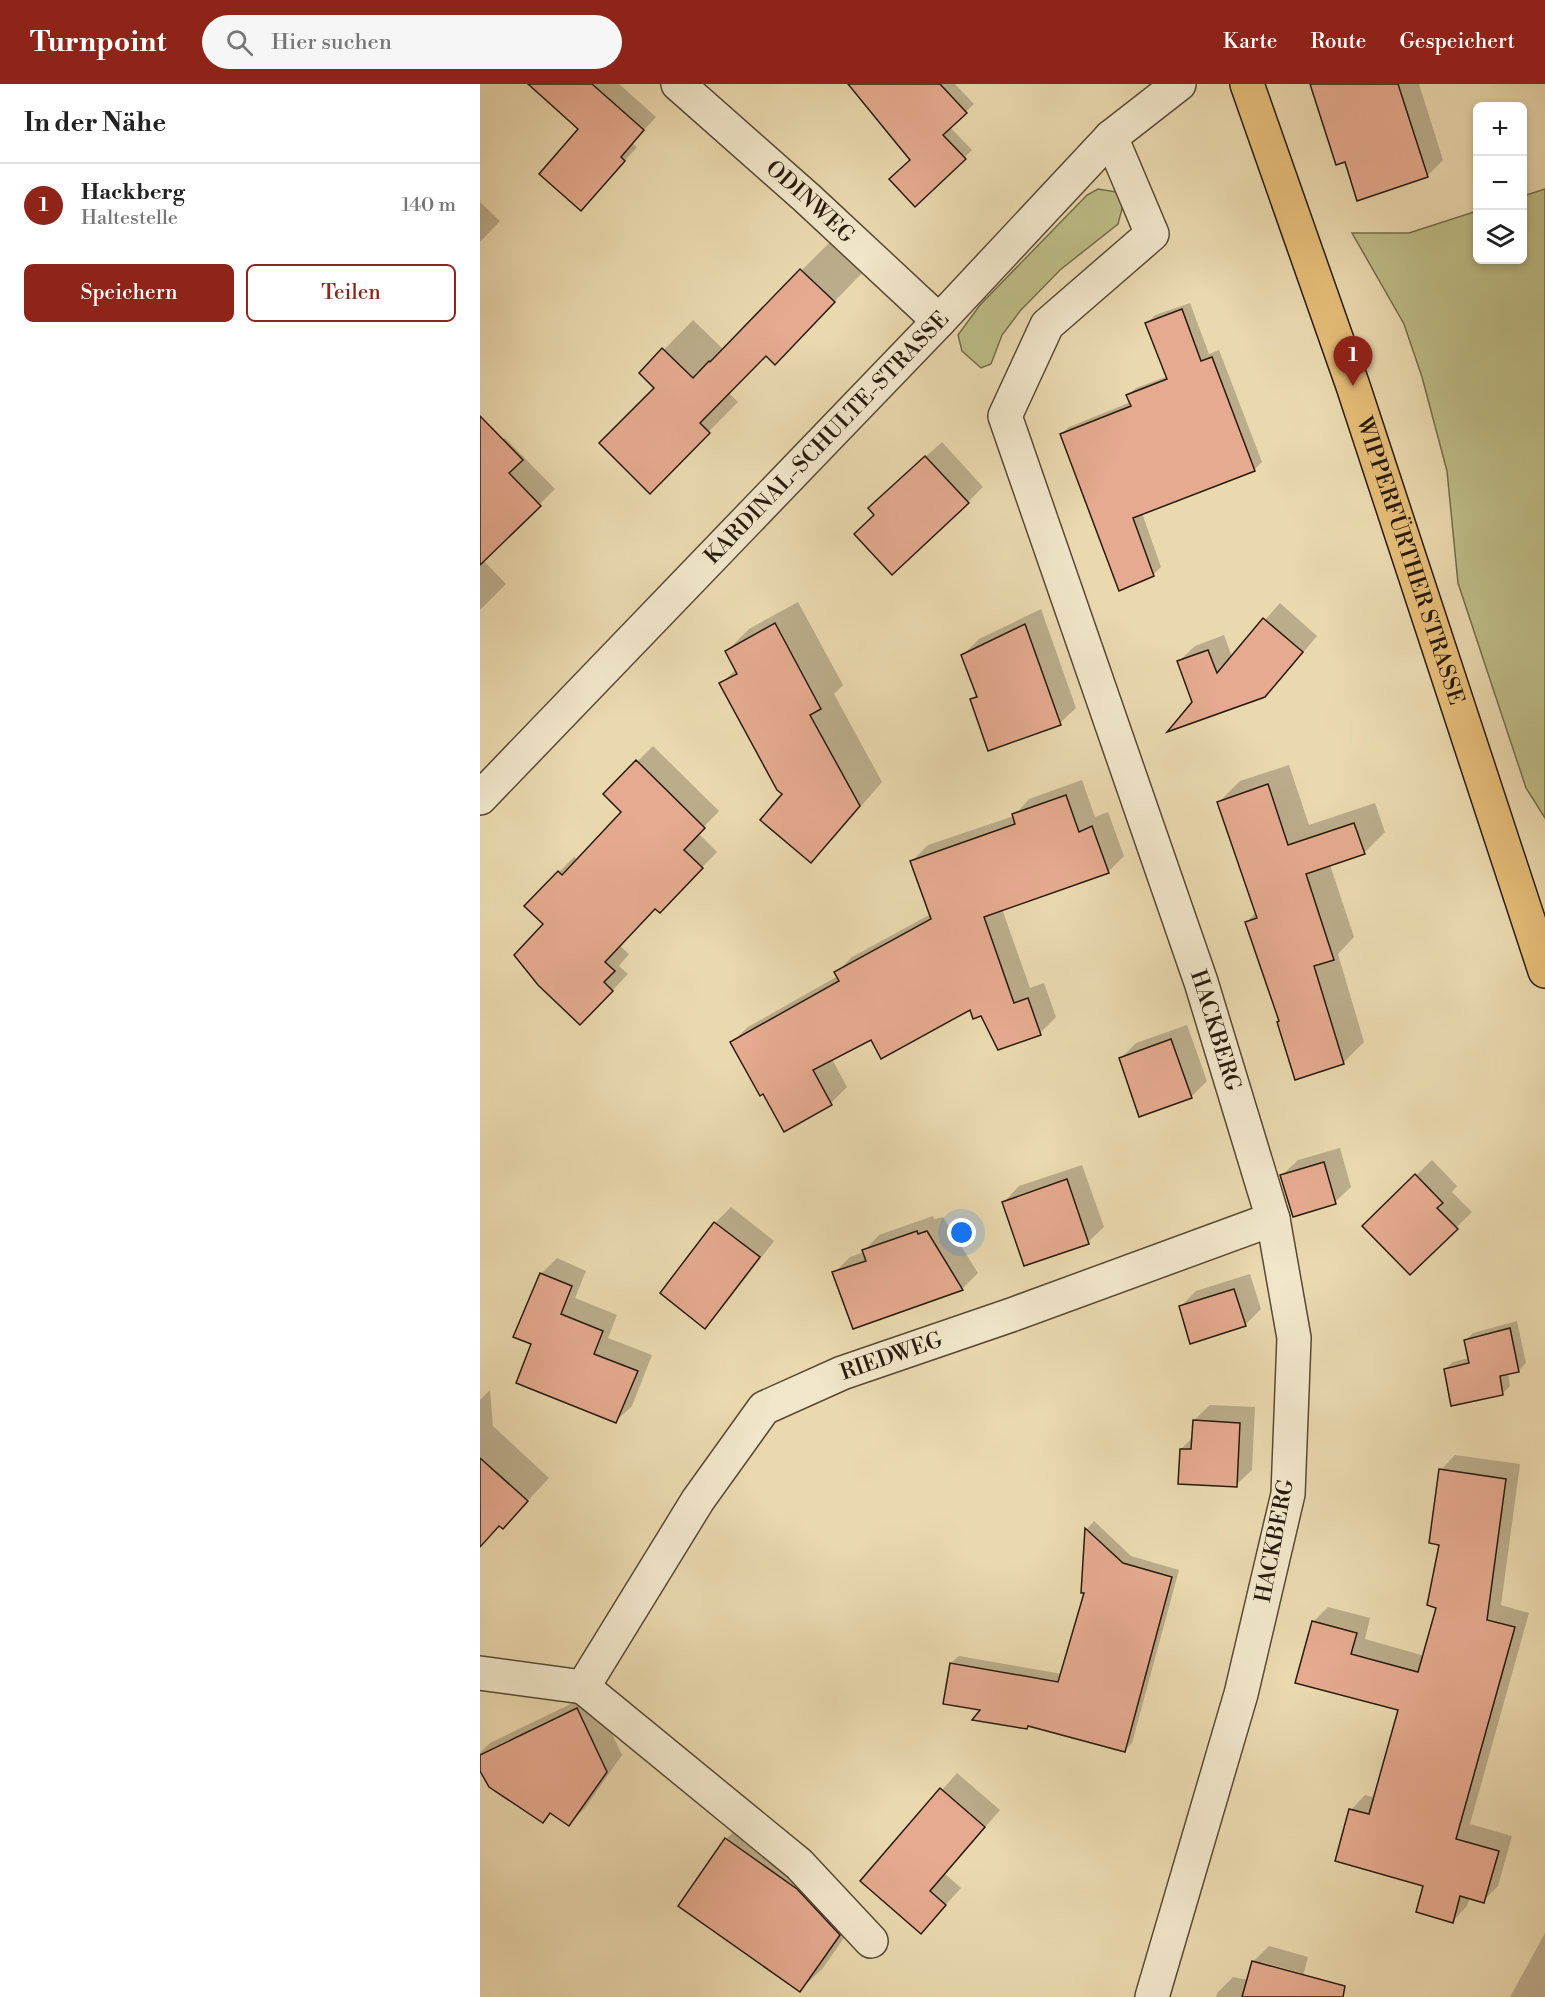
<!DOCTYPE html>
<html lang="de">
<meta charset="utf-8">
<style>
:root{--surface:#fff;--page:#f6f6f6;--text:#222;--muted:#767676;--line:#e0e0e0;--accent:#8f2418}
body{margin:0;font-family:"Libre Bodoni",serif;background:var(--page);color:var(--text)}
.controls{position:absolute;right:18px;top:18px;display:grid;overflow:hidden;border-radius:9px;box-shadow:0 3px 9px #0003}
.controls button{width:54px;height:54px;display:grid;place-items:center;padding:0;border:0;border-bottom:2px solid var(--line);background:var(--surface);color:var(--text);font:30px sans-serif}
.you{position:absolute;left:482px;top:1149px;width:21px;height:21px;margin:-15px;border:4px solid #fff;border-radius:50%;background:#1a73e8;box-shadow:0 0 0 9px #1a73e833}
.badge{display:grid;place-items:center;width:39px;height:39px;border-radius:50%;background:var(--accent);color:#fff;font-size:20px;font-weight:700}
.pin{position:absolute;translate:-50% -50px;filter:drop-shadow(0 2px 3px #0008)}
.pin::after{content:'';position:absolute;top:32px;width:21px;height:18px;background:inherit;clip-path:polygon(0 0,100% 0,50% 100%)}
.list{margin:0;padding:0;list-style:none}
h2{display:flex;justify-content:space-between;align-items:center;height:78px;margin:0;padding:0 24px;font-size:26px}
h2 small{font-size:20px;font-weight:400;color:var(--muted)}
.list li{display:grid;grid-template-columns:39px 1fr auto;gap:18px;align-items:center;box-sizing:border-box;height:84px;padding:0 24px;border-top:2px solid var(--line)}
.list b{display:block;font-size:22px;white-space:nowrap}
.list p{margin:0;font-size:20px;white-space:nowrap;color:var(--muted)}
.list em{font-size:20px;font-style:normal;color:var(--muted)}
.actions{display:flex;gap:12px;padding:18px 24px}
.actions a{flex:1;padding:14px 0;border:2px solid var(--accent);border-radius:9px;text-align:center;font-size:21px;color:var(--accent)}
.actions .main{background:var(--accent);color:#fff}
.icon{flex:none;width:33px;height:33px;fill:none;stroke:currentColor;stroke-width:2;stroke-linecap:round;stroke-linejoin:round}
.map{position:relative;flex:none;width:1065px;height:1913px;overflow:hidden}
header{display:flex;align-items:center;gap:36px;box-sizing:border-box;height:84px;padding:0 30px;background:var(--accent);color:#fff}
header strong{font-size:28px}
nav{display:flex;gap:33px;margin-inline-start:auto;font-size:21px}
.search{width:420px;height:54px;background:var(--page);display:flex;align-items:center;gap:15px;box-sizing:border-box;padding:0 21px;border-radius:33px;color:var(--muted);font-size:22px}
main{display:flex}
aside{flex:1;background:var(--surface)}
.map>svg:first-child{display:block}
.grass{fill:#bdbc86;stroke:#726c4a;stroke-width:1.5}
.shadow{fill:#0003;fill-rule:evenodd}
.building{fill:#e5aa8f;stroke:#281b0d;stroke-width:1.5}
.lines{fill:none;stroke-linecap:round;stroke-linejoin:round}
.minor-casing{stroke:#584a35;stroke-width:36}
.major-casing{stroke:#281b0d;stroke-width:36}
.minor{stroke:#f1e6ca;stroke-width:33}
.major{stroke:#e5bc77;stroke-width:33}
.labels{text-anchor:middle;dominant-baseline:central;stroke-width:5;stroke-linejoin:round;paint-order:stroke}
.street-label{font-size:22px;fill:#281b0d;stroke:#f1e6ca}
</style>
<header>
<strong>Turnpoint</strong>
<div class="search"><svg class="icon" aria-label="search" viewBox="0 0 24 24"><circle cx="10" cy="10" r="6"/><path d="M15 15l6 6"/></svg>Hier suchen</div>
<nav><a>Karte</a><a>Route</a><a>Gespeichert</a></nav>
</header>
<main>
<aside>
<h2>In der Nähe<small></small></h2>
<ul class="list">
<li><span class="badge">1</span><div><b>Hackberg</b><p>Haltestelle</p></div><em>140 m</em></li>
</ul>
<div class="actions"><a class="main">Speichern</a><a>Teilen</a></div>
</aside>
<div class="map">
<svg width="1065" height="1913" viewBox="0 0 1065 1913">
<rect width="100%" height="100%" fill="#ead8ae"/>
<filter id="stains"><feTurbulence type="fractalNoise" baseFrequency=".00333" numOctaves="4"/><feColorMatrix values="0 0 0 0 .2 0 0 0 0 .09 0 0 0 0 .02 0 0 0 .5 -.17"/></filter>
<radialGradient id="worn" r=".72"><stop offset=".6" stop-color="#630" stop-opacity="0"/><stop offset="1" stop-color="#630" stop-opacity=".3"/></radialGradient>
<g class="grass">
<path d="M 618,105 L 636,108 L 643,121 L 638,140 L 580,186 L 540,227 L 522,251 L 511,280 L 501,284 L 482,267 L 478,251 L 500,221 L 607,111 Z"/>
<path d="M 1065,105 L 1065,734 L 1046,704 L 978,499 L 967,387 L 942,293 L 924,240 L 872,149 L 929,149 L 997,127 L 998,176 L 1042,176 L 1043,112 Z"/>
</g>
<g class="shadow">
<path d="M 50,0 L 139,0 L 176,33 L 152,59 L 157,63 L 114,112 L 100,45 Z"/>
<path d="M 375,0 L 475,0 L 494,20 L 470,43 L 492,66 L 435,121 L 432,75 Z"/>
<path d="M 831,0 L 939,0 L 963,76 L 948,91 L 878,115 L 866,77 Z"/>
<path d="M 0,118 L 20,137 L 0,158 Z"/>
<path d="M 351,157 L 383,188 L 324,249 L 286,270 L 248,308 L 258,318 L 170,407 L 176,304 L 161,289 L 213,236 L 243,265 Z"/>
<path d="M 710,219 L 729,270 L 739,266 L 782,378 L 774,386 L 662,429 L 681,483 L 673,491 L 581,350 L 589,343 L 651,318 L 648,311 L 656,304 L 688,292 L 667,239 L 675,231 Z"/>
<path d="M 25,354 L 75,405 L 3,476 L 26,500 L 0,526 L 0,378 Z"/>
<path d="M 462,358 L 503,403 L 488,418 L 395,430 L 406,408 Z"/>
<path d="M 318,518 L 363,601 L 354,610 L 402,698 L 353,755 L 331,777 L 304,710 L 241,600 L 256,585 L 247,567 L 269,545 Z"/>
<path d="M 800,519 L 837,552 L 801,595 L 784,611 L 714,619 L 699,577 L 715,562 L 744,551 L 752,573 Z"/>
<path d="M 561,525 L 596,624 L 580,639 L 491,616 L 497,610 L 483,571 L 499,555 Z"/>
<path d="M 173,662 L 239,727 L 218,749 L 237,768 L 195,811 L 176,823 L 139,861 L 149,870 L 139,882 L 148,890 L 116,924 L 65,839 L 79,788 L 94,773 L 98,776 L 144,728 L 125,710 Z"/>
<path d="M 809,681 L 829,741 L 895,719 L 905,748 L 884,769 L 850,781 L 874,853 L 858,870 L 884,958 L 863,979 L 801,936 L 767,838 L 776,828 L 739,718 L 760,697 Z"/>
<path d="M 602,696 L 615,733 L 628,728 L 644,772 L 628,788 L 522,825 L 550,904 L 564,899 L 576,933 L 560,949 L 491,924 L 391,954 L 352,975 L 367,1003 L 351,1019 L 304,1046 L 252,958 L 268,943 L 358,892 L 356,889 L 372,873 L 451,830 L 432,777 L 448,761 L 534,732 L 549,715 Z"/>
<path d="M 707,941 L 727,997 L 711,1013 L 640,975 L 656,959 Z"/>
<path d="M 860,1064 L 871,1103 L 855,1118 L 802,1091 L 818,1076 Z"/>
<path d="M 952,1076 L 977,1102 L 972,1108 L 992,1128 L 930,1189 L 884,1142 Z"/>
<path d="M 602,1081 L 624,1143 L 608,1158 L 524,1118 L 539,1102 Z"/>
<path d="M 251,1123 L 294,1157 L 240,1227 L 225,1243 L 182,1208 L 235,1139 Z"/>
<path d="M 453,1132 L 454,1135 L 463,1133 L 498,1189 L 482,1205 L 374,1243 L 354,1189 L 370,1173 L 384,1168 L 384,1167 L 399,1151 Z"/>
<path d="M 77,1174 L 106,1187 L 95,1214 L 137,1231 L 128,1254 L 172,1271 L 152,1322 L 136,1337 L 53,1259 L 61,1190 Z"/>
<path d="M 770,1190 L 781,1225 L 765,1241 L 701,1222 L 716,1207 Z"/>
<path d="M 1037,1237 L 1046,1279 L 1038,1287 L 1028,1289 L 1030,1302 L 1022,1310 L 965,1285 L 973,1278 L 989,1274 L 986,1256 L 993,1249 Z"/>
<path d="M 10,1306 L 13,1342 L 69,1394 L 23,1443 L 20,1440 L 0,1461 L 0,1316 Z"/>
<path d="M 730,1321 L 775,1323 L 772,1386 L 756,1401 L 701,1365 L 713,1353 L 714,1336 Z"/>
<path d="M 975,1371 L 1040,1380 L 1021,1521 L 1049,1529 L 990,1740 L 1032,1752 L 1018,1802 L 1003,1817 L 990,1813 L 987,1822 L 973,1837 L 945,1801 L 871,1726 L 885,1711 L 895,1714 L 920,1625 L 833,1538 L 848,1523 L 890,1534 L 885,1555 L 945,1572 L 958,1523 L 961,1386 Z"/>
<path d="M 614,1437 L 651,1472 L 699,1486 L 652,1659 L 644,1667 L 503,1625 L 471,1579 L 479,1572 L 582,1590 L 606,1508 L 602,1508 L 607,1445 Z"/>
<path d="M 113,1609 L 142,1671 L 105,1724 L 89,1740 L 72,1728 L 63,1737 L 0,1684 L 0,1669 L 10,1659 Z"/>
<path d="M 477,1689 L 520,1726 L 465,1790 L 481,1804 L 441,1848 L 382,1797 Z"/>
<path d="M 269,1733 L 382,1828 L 343,1884 L 320,1906 L 246,1755 Z"/>
<path d="M 1065,1849 L 1065,1913 L 1030,1913 Z"/>
<path d="M 789,1862 L 828,1873 L 823,1892 L 833,1913 L 736,1913 L 738,1908 L 753,1893 L 768,1896 L 773,1878 ZM 781,1878 L 821,1889 L 820,1892 L 781,1881 Z"/>
</g>
<g class="building">
<path d="M 48,0 L 112,0 L 164,46 L 141,73 L 145,77 L 101,127 L 59,90 L 98,45 Z"/>
<path d="M 368,0 L 460,0 L 487,29 L 463,51 L 486,75 L 435,123 L 409,95 L 430,76 Z"/>
<path d="M 830,0 L 918,0 L 948,93 L 877,117 L 865,78 L 856,81 Z"/>
<path d="M 320,185 L 355,218 L 295,281 L 286,272 L 220,339 L 230,349 L 170,410 L 119,359 L 174,304 L 159,289 L 182,264 L 213,294 L 229,277 L 230,278 Z"/>
<path d="M 702,225 L 721,277 L 732,273 L 775,387 L 653,434 L 674,492 L 639,507 L 580,350 L 651,322 L 646,311 L 687,295 L 665,239 Z"/>
<path d="M 0,332 L 43,376 L 29,389 L 61,422 L 0,481 Z"/>
<path d="M 445,372 L 489,419 L 412,491 L 374,450 L 394,431 L 388,424 Z"/>
<path d="M 783,534 L 823,568 L 785,613 L 687,648 L 712,618 L 697,577 L 728,566 L 737,589 Z"/>
<path d="M 295,539 L 341,625 L 330,631 L 380,722 L 331,779 L 280,736 L 302,710 L 297,706 L 239,599 L 257,590 L 245,567 Z"/>
<path d="M 545,540 L 581,641 L 508,667 L 490,615 L 497,613 L 481,571 Z"/>
<path d="M 156,676 L 225,744 L 204,766 L 223,784 L 180,829 L 175,825 L 125,878 L 135,887 L 124,898 L 133,907 L 100,941 L 58,901 L 34,871 L 63,840 L 44,822 L 78,787 L 82,791 L 141,728 L 123,710 Z"/>
<path d="M 788,700 L 808,761 L 874,739 L 885,770 L 826,790 L 854,876 L 834,882 L 864,980 L 815,996 L 797,938 L 799,937 L 765,838 L 777,834 L 737,718 Z"/>
<path d="M 586,711 L 599,748 L 612,742 L 629,789 L 504,833 L 534,919 L 548,914 L 561,951 L 518,966 L 501,932 L 493,935 L 490,926 L 401,975 L 391,956 L 333,986 L 352,1021 L 304,1048 L 283,1010 L 280,1012 L 250,958 L 359,897 L 354,888 L 451,835 L 430,777 L 535,740 L 532,730 Z"/>
<path d="M 691,955 L 712,1014 L 659,1033 L 639,974 Z"/>
<path d="M 844,1078 L 856,1120 L 813,1133 L 800,1091 Z"/>
<path d="M 935,1090 L 963,1119 L 957,1124 L 978,1145 L 930,1191 L 882,1142 Z"/>
<path d="M 587,1095 L 609,1160 L 544,1182 L 522,1118 Z"/>
<path d="M 234,1138 L 280,1173 L 225,1245 L 180,1209 Z"/>
<path d="M 437,1147 L 438,1150 L 447,1147 L 483,1206 L 373,1245 L 352,1188 L 386,1177 L 382,1166 Z"/>
<path d="M 60,1189 L 92,1202 L 81,1230 L 123,1247 L 114,1270 L 158,1287 L 136,1339 L 36,1299 L 51,1260 L 33,1253 Z"/>
<path d="M 754,1205 L 766,1242 L 710,1260 L 699,1222 Z"/>
<path d="M 1030,1244 L 1039,1288 L 1020,1292 L 1023,1311 L 971,1322 L 964,1285 L 989,1279 L 984,1256 Z"/>
<path d="M 713,1336 L 760,1339 L 757,1403 L 698,1400 L 700,1365 L 711,1365 Z"/>
<path d="M 0,1374 L 48,1417 L 23,1445 L 19,1442 L 0,1463 Z"/>
<path d="M 959,1385 L 1026,1395 L 1007,1536 L 1035,1543 L 976,1755 L 1019,1767 L 1004,1819 L 980,1812 L 973,1839 L 936,1828 L 943,1802 L 855,1777 L 869,1725 L 889,1730 L 918,1626 L 815,1599 L 832,1537 L 877,1549 L 871,1570 L 938,1588 L 956,1524 L 947,1521 L 959,1461 L 949,1459 Z"/>
<path d="M 605,1444 L 643,1479 L 692,1493 L 645,1668 L 548,1642 L 547,1645 L 492,1636 L 500,1626 L 463,1620 L 470,1579 L 578,1598 L 604,1509 L 601,1509 Z"/>
<path d="M 97,1624 L 127,1688 L 89,1742 L 70,1729 L 63,1739 L 9,1703 L 0,1687 L 0,1671 Z"/>
<path d="M 460,1704 L 505,1743 L 450,1807 L 466,1821 L 441,1850 L 380,1797 Z"/>
<path d="M 245,1754 L 317,1805 L 360,1851 L 320,1908 L 198,1822 Z"/>
<path d="M 772,1877 L 865,1902 L 863,1913 L 762,1913 Z"/>
</g>
<g class="lines">
<defs>
<g id="minor">
<path id="s1" d="M 198,0 L 327,114 L 459,237"/>
<path id="s2" d="M 631,53 L 672,150 L 567,241 L 525,332 L 721,898 L 793,1135 L 814,1254 L 808,1410 L 761,1610 L 672,1913"/>
<path id="s3" d="M 0,714 L 459,237 L 631,53 L 699,0"/>
<path d="M 0,1589 L 103,1603"/>
<path id="s4" d="M 391,1857 L 319,1780 L 103,1603 L 218,1416 L 284,1324 L 362,1289 L 534,1230 L 793,1135"/>
</g>
<g id="major">
<path id="s5" d="M 767,0 L 873,302 L 1065,887"/>
</g>
</defs>
<use href="#minor" class="minor-casing"/>
<use href="#major" class="major-casing"/>
<use href="#minor" class="minor"/>
<use href="#major" class="major"/>
</g>
<g class="labels">
<g class="street-label">
<text stroke="none"><textPath href="#s1" startOffset="177">ODINWEG</textPath></text>
<text stroke="none"><textPath href="#s3" startOffset="500">KARDINAL-SCHULTE-STRASSE</textPath></text>
<text stroke="none"><textPath href="#s5" startOffset="504">WIPPERFÜRTHER STRASSE</textPath></text>
<text stroke="none"><textPath href="#s2" startOffset="994">HACKBERG</textPath></text>
<text stroke="none"><textPath href="#s4" startOffset="855">RIEDWEG</textPath></text>
<text transform="translate(795 1457) rotate(-79)">HACKBERG</text>
</g>
</g>
<rect width="100%" height="100%" filter="url(#stains)"/>
<rect width="100%" height="100%" fill="url(#worn)"/>
</svg>
<div class="controls">
<button>+</button>
<button>−</button>
<button><svg class="icon" aria-label="layers" viewBox="0 0 24 24"><path d="M12 4l9 5-9 5-9-5zM3 14l9 5 9-5"/></svg></button>
</div>
<div class="you"></div>
<div class="pin badge" style="left:873px;top:302px">1</div>
</div>
</main>
